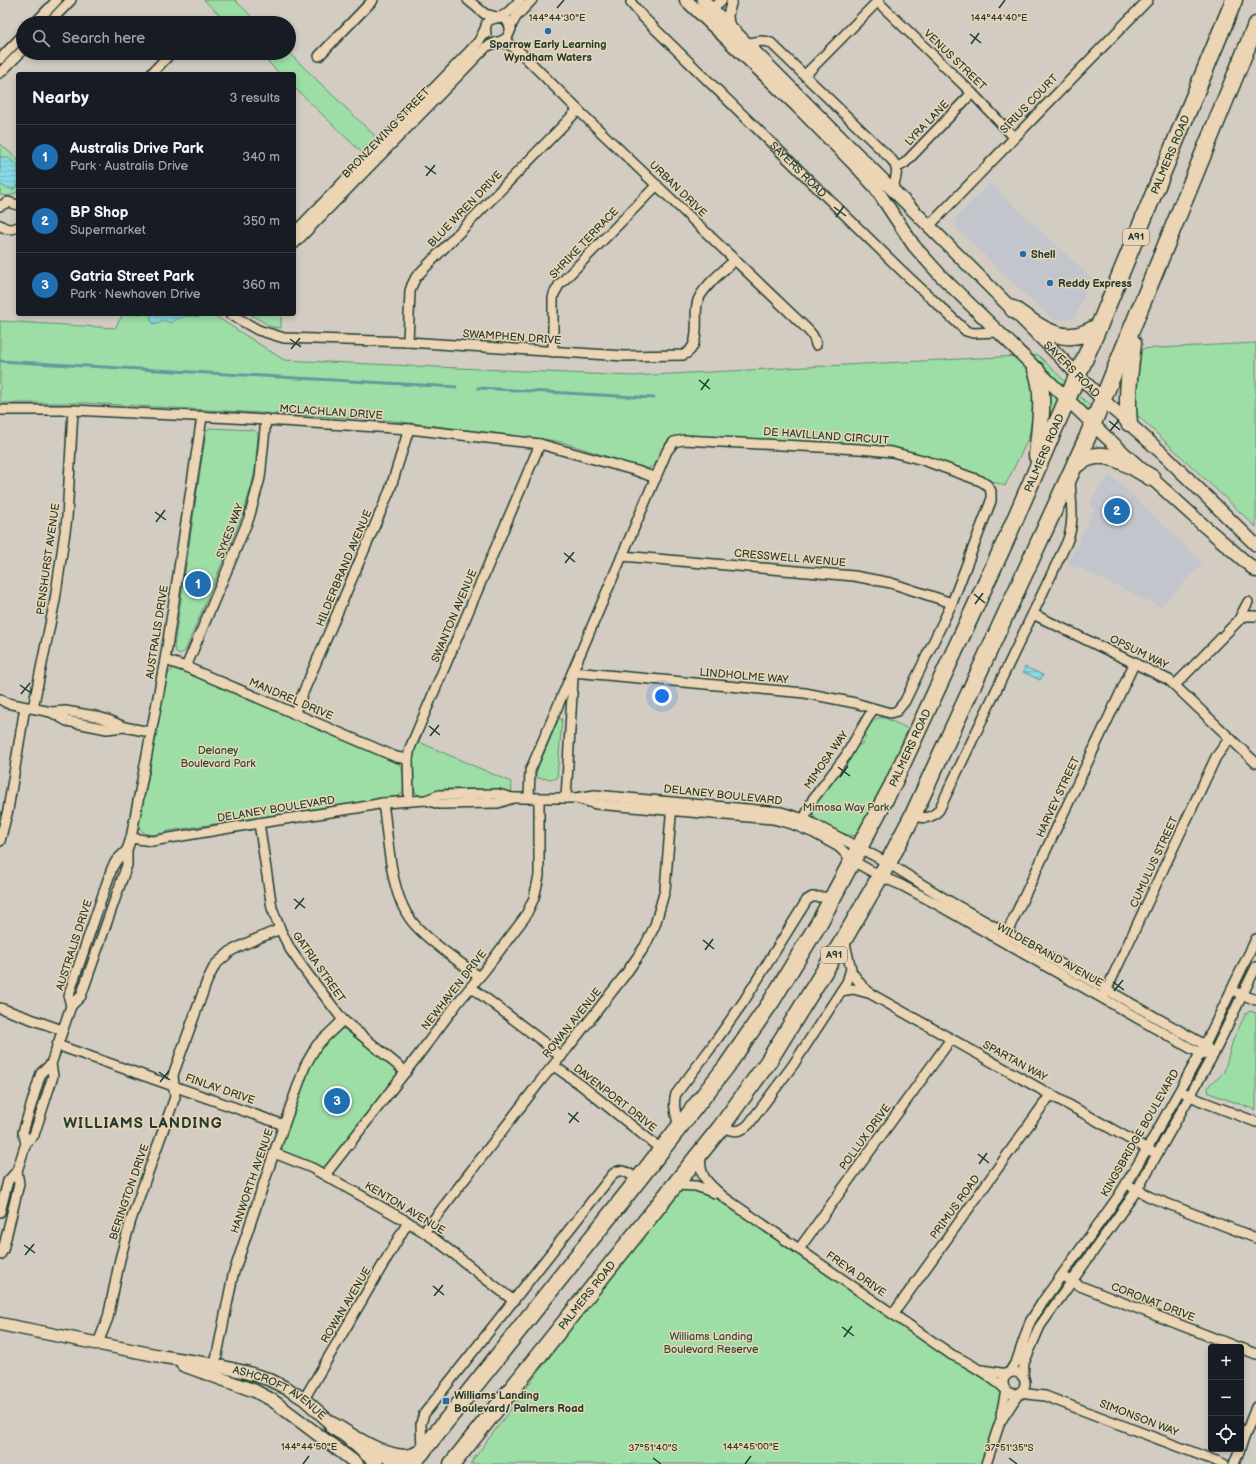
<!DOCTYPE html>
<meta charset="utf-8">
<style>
:root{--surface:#171b24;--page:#242831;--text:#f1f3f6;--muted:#9ea1a6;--line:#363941;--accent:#1f6fb2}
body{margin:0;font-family:"Balsamiq Sans",sans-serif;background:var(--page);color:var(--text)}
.controls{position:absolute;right:12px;bottom:12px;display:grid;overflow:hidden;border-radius:4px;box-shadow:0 2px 6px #0003}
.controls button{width:36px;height:36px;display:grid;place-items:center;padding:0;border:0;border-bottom:1px solid var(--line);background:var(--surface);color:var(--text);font:20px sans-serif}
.you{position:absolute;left:662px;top:696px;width:14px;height:14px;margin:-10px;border:3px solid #fff;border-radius:50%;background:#1a73e8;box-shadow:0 0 0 6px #1a73e833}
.badge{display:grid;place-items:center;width:26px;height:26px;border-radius:50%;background:var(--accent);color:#fff;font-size:13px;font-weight:700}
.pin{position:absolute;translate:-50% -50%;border:2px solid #fff;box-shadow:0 1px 4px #0006}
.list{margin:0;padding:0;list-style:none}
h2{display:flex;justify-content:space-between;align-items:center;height:52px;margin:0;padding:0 16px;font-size:17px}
h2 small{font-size:13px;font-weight:400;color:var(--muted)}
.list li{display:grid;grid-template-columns:26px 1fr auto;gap:12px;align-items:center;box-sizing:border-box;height:64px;padding:0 16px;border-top:1px solid var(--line)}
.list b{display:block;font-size:15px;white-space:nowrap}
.list p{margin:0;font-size:13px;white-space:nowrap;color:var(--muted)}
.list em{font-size:13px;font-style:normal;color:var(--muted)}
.icon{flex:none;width:22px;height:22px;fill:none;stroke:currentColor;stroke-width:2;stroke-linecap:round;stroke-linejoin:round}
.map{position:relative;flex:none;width:1256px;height:1464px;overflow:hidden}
.search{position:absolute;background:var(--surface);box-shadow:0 2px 6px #0003;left:16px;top:16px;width:280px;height:44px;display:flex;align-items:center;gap:10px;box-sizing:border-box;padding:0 14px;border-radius:22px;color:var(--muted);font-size:15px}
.panel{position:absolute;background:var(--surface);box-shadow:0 2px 6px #0003;left:16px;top:72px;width:280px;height:244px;border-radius:4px}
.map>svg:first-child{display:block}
.built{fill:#c2c5cc}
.park{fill:#9ddea7;stroke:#5e8e6e}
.water{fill:url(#water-rules);stroke:#5e9b9d}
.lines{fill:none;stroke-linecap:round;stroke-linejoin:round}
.stream{stroke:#5e9b9d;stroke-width:3}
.street-casing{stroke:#1f3d34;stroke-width:12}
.secondary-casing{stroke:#1f3d34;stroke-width:15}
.highway-casing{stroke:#1f3d34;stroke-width:19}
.street{stroke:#ebd5b4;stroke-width:9}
.secondary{stroke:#ebd5b4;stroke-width:12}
.highway{stroke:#ebd5b4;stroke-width:16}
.ticks{fill:none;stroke:#1f3d34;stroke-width:1.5}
.poi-dot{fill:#1f6fb2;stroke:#ebd5b4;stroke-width:1.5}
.labels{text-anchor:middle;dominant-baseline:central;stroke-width:3;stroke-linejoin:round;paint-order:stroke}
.shield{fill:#ebd5b4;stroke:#5c6b5a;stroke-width:1}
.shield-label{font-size:10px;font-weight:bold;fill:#1f3d34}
.poi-label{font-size:11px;font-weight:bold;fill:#1f3d34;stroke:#ebd5b4;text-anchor:start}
.street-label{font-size:11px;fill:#1f3d34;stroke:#ebd5b4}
.park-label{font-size:11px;fill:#2c4d40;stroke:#ebd5b4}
.district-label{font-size:15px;font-weight:bold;letter-spacing:1px;fill:#1f3d34;stroke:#ebd5b4}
.ticks-label{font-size:10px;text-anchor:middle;fill:#1f3d34;stroke:#ebd5b4;stroke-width:3;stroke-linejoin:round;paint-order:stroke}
</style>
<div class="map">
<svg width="1256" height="1464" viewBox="0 0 1256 1464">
<defs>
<pattern id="water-rules" width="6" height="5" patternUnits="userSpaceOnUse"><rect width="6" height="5" fill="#88d9e3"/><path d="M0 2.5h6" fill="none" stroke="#75bbc3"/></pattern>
</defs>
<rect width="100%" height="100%" fill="#d3ccc2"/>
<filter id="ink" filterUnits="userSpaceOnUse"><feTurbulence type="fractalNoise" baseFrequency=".025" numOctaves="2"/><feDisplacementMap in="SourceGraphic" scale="8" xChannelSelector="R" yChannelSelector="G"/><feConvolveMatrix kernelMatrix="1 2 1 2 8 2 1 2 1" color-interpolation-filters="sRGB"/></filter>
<g filter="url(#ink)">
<g class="built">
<path d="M 990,183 L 1092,279 L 1074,318 L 1054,320 L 1031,300 L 956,228 L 956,218 Z"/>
<path d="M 1111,475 L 1203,563 L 1161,607 L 1068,563 L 1094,509 L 1090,503 L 1100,486 Z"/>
</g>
<g class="park">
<path d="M 204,0 L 235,0 L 258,23 L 228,23 Z"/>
<path d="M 259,53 L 289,53 L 376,137 L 361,152 L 294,87 L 294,74 L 280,74 Z"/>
<path d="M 0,144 L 18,159 L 18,192 L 9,196 L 0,195 Z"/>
<path d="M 123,314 L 212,314 L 284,360 L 633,376 L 1038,355 L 1093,409 L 1033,412 L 1029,437 L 1005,486 L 930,458 L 899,450 L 873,446 L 675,436 C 658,441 663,466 646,469 L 562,442 L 542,439 L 385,420 L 85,403 L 0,403 L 0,321 L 115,328 Z"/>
<path d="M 250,314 L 281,314 L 281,328 L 272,327 Z"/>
<path d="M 1256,343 L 1256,527 L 1134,412 L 1139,349 Z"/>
<path d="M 210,428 L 254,430 L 258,434 L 255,471 L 245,509 L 185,651 L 180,654 L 176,652 L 174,647 L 206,431 Z"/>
<path d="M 174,668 L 180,669 L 397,762 C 405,769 404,782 403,792 L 399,796 L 395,797 L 168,831 C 159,836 145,838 139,827 L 139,823 L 152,759 L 150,752 L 168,674 Z"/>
<path d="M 559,718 L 562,719 L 557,778 L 555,779 L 537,778 L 536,774 L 538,767 Z"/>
<path d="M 878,718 L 885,718 L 911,730 L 883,789 L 858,835 C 849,838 819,826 814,817 C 812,813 814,809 815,805 L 845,765 L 858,745 L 861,745 L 866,738 L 864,735 C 868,729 871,721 878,718 Z"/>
<path d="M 419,742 L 511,782 L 512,794 L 500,789 L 444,789 C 434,790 428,798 417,794 C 411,788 412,765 413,757 C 414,751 416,747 419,742 Z"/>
<path d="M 1250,1011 L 1256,1013 L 1256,1110 L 1209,1093 L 1208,1088 L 1210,1084 L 1217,1079 L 1224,1072 L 1233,1040 L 1246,1013 Z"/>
<path d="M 343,1029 L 346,1030 L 394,1067 L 396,1070 L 397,1076 L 328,1165 L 319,1167 L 285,1153 L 282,1150 L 281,1145 C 294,1109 303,1064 331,1037 C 335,1033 337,1030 343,1029 Z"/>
<path d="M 676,1187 L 688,1188 L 708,1193 L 952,1361 L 956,1362 L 998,1388 C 1000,1391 1001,1393 1001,1397 C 1001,1413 986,1447 981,1464 L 470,1464 Z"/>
</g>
<g class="water">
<path d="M 0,157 L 7,157 L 18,166 L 18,185 L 13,190 L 0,185 Z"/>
<path d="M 151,314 L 201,314 L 199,317 C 188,315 179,316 170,323 L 164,320 L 154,324 L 150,320 Z"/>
<path d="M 1025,667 L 1043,675 L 1040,680 L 1023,672 Z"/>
</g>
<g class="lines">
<g class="stream">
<path d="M 0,361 L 456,387"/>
<path d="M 478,388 L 654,398"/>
</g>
<defs>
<g id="street">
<path d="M 468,0 L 485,14 L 497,17"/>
<path id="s1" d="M 631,0 L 631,3 L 643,17 L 901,270 L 966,331 L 973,333 L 997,332"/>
<path d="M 877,1 L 972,93 L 1014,137"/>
<path d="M 712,9 L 722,0"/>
<path d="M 498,17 L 507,20 L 511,29 L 507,38 L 499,42"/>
<path d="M 35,23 L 57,0"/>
<path d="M 49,23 L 71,0"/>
<path d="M 729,26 L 728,15 L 732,0"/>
<path d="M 510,28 L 516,17 L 532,0"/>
<path d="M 486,34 C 483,15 496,21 506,14 C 511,10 515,5 520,0"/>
<path d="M 502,42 L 510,45 L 520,52 L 578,110 L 805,327 C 811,333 815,337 816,345"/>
<path d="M 746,44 C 754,42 764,39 771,43 L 891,159 C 900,169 896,176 893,188"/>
<path d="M 319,56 L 373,0"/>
<path d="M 0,59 L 23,35"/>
<path d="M 0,73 L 23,50"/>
<path d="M 151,74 L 171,53"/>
<path d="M 805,75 L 879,0"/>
<path d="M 896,168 L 905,163 L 972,93"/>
<path d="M 0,206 L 8,202 L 18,205"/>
<path d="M 0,225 C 6,230 12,230 18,227"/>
<path d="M 929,226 L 1148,0"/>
<path d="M 294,233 L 466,55 L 479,41 L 485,29"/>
<path d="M 294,244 L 486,47 L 497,42"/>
<path d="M 230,314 L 258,330 L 284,338 L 408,342 L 624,356 L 683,355 C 702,348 694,319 697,304 C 699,290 724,270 735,260"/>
<path d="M 408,342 L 410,291 L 412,285 L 416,277 L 578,110"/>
<path d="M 553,352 L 553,299 L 554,294 L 559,285 L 657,185"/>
<path d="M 0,410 L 73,410 L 233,418 L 409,429 L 540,444 L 637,471 L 656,478"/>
<path d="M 622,556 L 854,576 L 891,583 L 952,603"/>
<path d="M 1033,614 L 1169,680 L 1256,763"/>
<path d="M 1238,621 L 1248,602"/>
<path d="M 165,660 L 186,667 L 396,757 L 408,759"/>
<path d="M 186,667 L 249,518 L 260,478 L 266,419"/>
<path d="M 1175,685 L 1237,622 L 1245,616 L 1256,616"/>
<path d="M 0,699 L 7,703 L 51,712 L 67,721 L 107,729 L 124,727"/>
<path d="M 33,708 L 55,600 L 67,518 L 73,410"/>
<path d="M 51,712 L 65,711 L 95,716 L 111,721 L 124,727 L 150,732"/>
<path d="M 294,714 L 390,490 L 409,429"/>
<path d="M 529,798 L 530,771 L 667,451 L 674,442 L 683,440 L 859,449 L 892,452 L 923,460 L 981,481 L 987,485 L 991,491 L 991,501 L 952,603 L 905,701 L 897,711 L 890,713 L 855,703 L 805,693 L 573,672"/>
<path d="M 566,798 L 573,678"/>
<path d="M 576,798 L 596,804 L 773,819 L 792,824 L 814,833 L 839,847 L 853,861 L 880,876 L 901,885 L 933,902 L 1192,1049 L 1201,1053 L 1213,1055"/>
<path d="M 426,800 L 439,804 L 498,803 L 513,798"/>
<path d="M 409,801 L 408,759 L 410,748 L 540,444"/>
<path d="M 383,803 C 389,840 389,897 415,925 C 434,946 458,960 479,977"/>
<path d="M 913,815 C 924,819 931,819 939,810 L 1067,542 C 1075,523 1071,501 1070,481"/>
<path d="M 259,823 L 272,908 L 280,929 L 290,949 L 306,972 L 343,1020 L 406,1072"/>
<path d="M 802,824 L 813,799 L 845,757 L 873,709"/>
<path d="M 131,838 L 152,841 L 259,823 L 357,808 L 383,803 L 426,800 L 439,795 L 498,794 L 513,798 L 576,798 L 595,795 L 781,812 L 804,819 L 888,863 L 947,900 L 1205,1045 L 1213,1055"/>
<path d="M 0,841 L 8,810 L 25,707"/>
<path d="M 1004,939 L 1135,662"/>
<path d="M 851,971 L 862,986 L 871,994 L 1151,1151"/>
<path d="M 471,987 L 546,1044 L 561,1057"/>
<path d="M 841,991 L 853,989 L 868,993"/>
<path d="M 1238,993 L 1256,1000"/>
<path d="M 1104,995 L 1216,757 L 1230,738"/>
<path d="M 71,1006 L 81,996 L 127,865 L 127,850 L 131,838 L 165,660 L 202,417"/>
<path d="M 0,1008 L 62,1030"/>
<path d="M 57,1045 L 284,1125"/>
<path d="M 554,1066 L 581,1085 L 662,1150"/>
<path d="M 1185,1093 L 1199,1100 L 1256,1122"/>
<path d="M 721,1127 C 733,1131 739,1134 749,1124 L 793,1065 L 847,982 L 851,969 L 844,939"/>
<path d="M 679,1128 C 677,1117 672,1105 676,1094 L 710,1049 L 744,1001 L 807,900 L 812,897 L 833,897"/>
<path d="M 26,1143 L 34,1135 L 53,1076 L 51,1064 L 71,1006 L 69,998 L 70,991 L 112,868 L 116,861 L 127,850"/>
<path d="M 274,1153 L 312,1168 L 408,1222 L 436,1240 L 514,1301"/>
<path d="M 701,1154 C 698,1178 709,1184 725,1198 L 952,1355 C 967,1361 991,1377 1003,1387"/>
<path d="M 325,1175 L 417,1057 L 459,1001 L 485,970 L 525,917 L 534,898 L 539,876 L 539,798"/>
<path d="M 675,1185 L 696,1186 L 715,1193"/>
<path d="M 1132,1187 L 1150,1197 L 1256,1238"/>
<path d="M 0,1212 L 8,1181 L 17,1171 L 26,1143 L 23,1132 L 41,1073 L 51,1064"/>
<path d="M 424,1232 L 542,1079 L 567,1049 L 625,975 L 645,946 L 655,925 L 665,890 L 672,804"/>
<path d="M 799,1249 L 951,1039"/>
<path d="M 0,1255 L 3,1250 L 19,1184 L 17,1171"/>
<path d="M 1066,1278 L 1080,1286 L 1237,1347"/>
<path d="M 893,1314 L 1051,1094"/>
<path d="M 98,1343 L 108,1318 L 120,1259 L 131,1220 L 175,1097 L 173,1075 L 207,981 L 215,965 L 231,951 L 247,943 L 280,929"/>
<path d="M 1241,1348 L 1256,1354"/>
<path d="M 215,1365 L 233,1275 L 274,1153 L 305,1066 L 317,1045 L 343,1020"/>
<path d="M 982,1370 L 1007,1374"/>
<circle cx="1014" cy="1383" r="11"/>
<path d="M 1009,1373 L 1017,1360 L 1030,1322 L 1043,1301 L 1118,1197 L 1147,1149 L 1205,1045 L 1256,939"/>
<path d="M 1023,1377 L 1024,1363 L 1040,1326 L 1137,1190 L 1213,1055 L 1256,967"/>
<path d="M 1019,1393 L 1045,1396 L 1224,1464"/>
<path d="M 304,1399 L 408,1222"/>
<path d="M 1001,1415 L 1006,1391"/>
<path d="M 1241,1446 L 1256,1407"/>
<path d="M 422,1449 L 421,1423 L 424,1414 L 613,1174 C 622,1166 631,1175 638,1180"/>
<path d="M 986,1464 L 1000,1422 L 1019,1393"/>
<path d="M 1234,1464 L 1240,1449"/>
</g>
<g id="secondary">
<path d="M 686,0 L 797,106 L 859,169 L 875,187 L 914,246 L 941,276 L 1104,435 L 1202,524 L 1256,571"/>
<path id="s2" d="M 703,0 L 1103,400 L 1163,454 L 1256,545"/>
<path id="s3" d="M 0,1324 L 165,1357 L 215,1365 L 245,1372 L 268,1379 L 288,1389 L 304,1399 L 377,1464"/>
<path d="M 183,1365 L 255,1391 L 272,1400 L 357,1464"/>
</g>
<g id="highway">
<path d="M 1013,309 C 1030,320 1050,338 1072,336 C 1082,336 1090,331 1099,326"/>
<path d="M 1036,370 C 1046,391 1039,433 1037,456"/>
<path d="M 1129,423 C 1126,396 1130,370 1133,343"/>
<path d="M 1075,465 C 1079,463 1083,460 1088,458 C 1110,449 1134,468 1152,478"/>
<path d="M 333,1426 C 352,1437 388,1462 410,1457 C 414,1457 418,1454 422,1452"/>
<path id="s4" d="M 412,1464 L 638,1180 L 726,1067 L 771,1002 L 819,923 L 892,786 L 1006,540 L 1099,326 L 1234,0"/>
<path id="s5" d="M 452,1464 L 721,1127 L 768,1062 L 844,939 L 888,863 L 913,815 L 1087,438 L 1256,25"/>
</g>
</defs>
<use href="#street" class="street-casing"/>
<use href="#secondary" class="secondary-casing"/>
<use href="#highway" class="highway-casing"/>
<use href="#street" class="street"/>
<use href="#secondary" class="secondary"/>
<use href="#highway" class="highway"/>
</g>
</g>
<path class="ticks" d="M 557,8 L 564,0M 999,8 L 1005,0M 970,34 L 981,43M 971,44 L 979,33M 425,166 L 436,174M 426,176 L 435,165M 834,207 L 846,216M 836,217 L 844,206M 290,339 L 301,347M 291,349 L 300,338M 699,380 L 710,389M 701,390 L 709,379M 1109,421 L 1120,430M 1110,431 L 1119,420M 155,512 L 166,520M 156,522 L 165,510M 564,553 L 575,562M 565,563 L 574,552M 974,594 L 985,603M 975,604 L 983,593M 20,685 L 31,693M 21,694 L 30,683M 429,726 L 440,735M 430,736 L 439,725M 838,767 L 850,776M 840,777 L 848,766M 294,899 L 305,908M 295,909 L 304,898M 703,940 L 714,949M 705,950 L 713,939M 1113,982 L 1124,990M 1114,991 L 1123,980M 159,1072 L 170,1080M 160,1082 L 169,1071M 568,1113 L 579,1122M 569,1123 L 578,1112M 978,1154 L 989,1163M 979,1164 L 987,1153M 24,1245 L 35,1253M 25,1255 L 34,1244M 433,1286 L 444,1295M 434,1296 L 443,1285M 842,1327 L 854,1336M 844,1337 L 852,1326M 653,1458 L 661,1464M 1009,1458 L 1017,1464M 303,1464 L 309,1456M 745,1464 L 751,1456"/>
<g class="poi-dot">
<circle cx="548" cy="31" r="4"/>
<circle cx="1023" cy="254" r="4"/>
<circle cx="1050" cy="283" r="4"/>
<rect x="442" y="1397" width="8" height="8" rx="2"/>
</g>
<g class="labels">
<g class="shield">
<rect x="1123" y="229" width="26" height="16" rx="3"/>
<rect x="821" y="947" width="26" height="16" rx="3"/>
</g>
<g class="shield-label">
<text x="1136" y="237">A91</text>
<text x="834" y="955">A91</text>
</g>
<g class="poi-label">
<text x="548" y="44" text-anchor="middle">Sparrow Early Learning<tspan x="548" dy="13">Wyndham Waters</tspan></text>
<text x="1031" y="254">Shell</text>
<text x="1058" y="283">Reddy Express</text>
<text x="454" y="1395">Williams Landing<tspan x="454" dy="13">Boulevard/ Palmers Road</tspan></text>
</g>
<g class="street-label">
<text transform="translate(955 60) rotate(44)">VENUS STREET</text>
<text transform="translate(1029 104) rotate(-46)">SIRIUS COURT</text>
<text transform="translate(927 123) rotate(-46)">LYRA LANE</text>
<text transform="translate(386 133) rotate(-46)">BRONZEWING STREET</text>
<text stroke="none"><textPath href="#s4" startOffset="1523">PALMERS ROAD</textPath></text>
<text stroke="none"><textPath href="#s1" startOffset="239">SAYERS ROAD</textPath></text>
<text transform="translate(678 189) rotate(44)">URBAN DRIVE</text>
<text transform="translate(465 209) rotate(-46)">BLUE WREN DRIVE</text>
<text transform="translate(584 243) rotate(-46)">SHRIKE TERRACE</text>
<text transform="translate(512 337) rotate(4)">SWAMPHEN DRIVE</text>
<text stroke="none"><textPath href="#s2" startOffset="522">SAYERS ROAD</textPath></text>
<text transform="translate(331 412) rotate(4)">MCLACHLAN DRIVE</text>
<text transform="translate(826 436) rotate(4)">DE HAVILLAND CIRCUIT</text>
<text stroke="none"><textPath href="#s4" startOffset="1199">PALMERS ROAD</textPath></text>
<text transform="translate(230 531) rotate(-69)">SYKES WAY</text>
<text transform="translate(790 558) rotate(5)">CRESSWELL AVENUE</text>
<text transform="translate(48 559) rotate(-82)">PENSHURST AVENUE</text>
<text transform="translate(344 568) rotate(-67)">HILDERBRAND AVENUE</text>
<text transform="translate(454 616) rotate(-67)">SWANTON AVENUE</text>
<text transform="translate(157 632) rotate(-81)">AUSTRALIS DRIVE</text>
<text transform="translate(1139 652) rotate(26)">OPSUM WAY</text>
<text transform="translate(744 676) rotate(5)">LINDHOLME WAY</text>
<text transform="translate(291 699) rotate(23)">MANDREL DRIVE</text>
<text stroke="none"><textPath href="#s4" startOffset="875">PALMERS ROAD</textPath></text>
<text transform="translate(826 760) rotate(-55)">MIMOSA WAY</text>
<text transform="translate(723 795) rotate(6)">DELANEY BOULEVARD</text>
<text transform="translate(1058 797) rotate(-65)">HARVEY STREET</text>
<text transform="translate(276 809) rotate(-9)">DELANEY BOULEVARD</text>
<text transform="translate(1154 862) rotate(-65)">CUMULUS STREET</text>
<text transform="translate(74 945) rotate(-72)">AUSTRALIS DRIVE</text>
<text transform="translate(1050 955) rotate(29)">WILDEBRAND AVENUE</text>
<text transform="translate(319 967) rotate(55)">GATRIA STREET</text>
<text transform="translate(454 990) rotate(-52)">NEWHAVEN DRIVE</text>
<text transform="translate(572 1023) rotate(-51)">ROWAN AVENUE</text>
<text transform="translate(1015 1061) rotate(29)">SPARTAN WAY</text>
<text transform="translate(220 1089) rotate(19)">FINLAY DRIVE</text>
<text transform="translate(615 1098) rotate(38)">DAVENPORT DRIVE</text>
<text transform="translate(1140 1133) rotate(-60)">KINGSBRIDGE BOULEVARD</text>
<text transform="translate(865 1137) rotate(-54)">POLLUX DRIVE</text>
<text transform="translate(252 1181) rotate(-71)">HANWORTH AVENUE</text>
<text transform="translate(129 1192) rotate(-71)">BERINGTON DRIVE</text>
<text transform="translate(955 1207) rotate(-54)">PRIMUS ROAD</text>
<text transform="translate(405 1208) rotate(31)">KENTON AVENUE</text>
<text transform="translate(856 1274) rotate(35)">FREYA DRIVE</text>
<text stroke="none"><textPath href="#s5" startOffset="216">PALMERS ROAD</textPath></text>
<text transform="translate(1153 1302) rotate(21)">CORONAT DRIVE</text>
<text transform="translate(346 1305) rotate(-59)">ROWAN AVENUE</text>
<text stroke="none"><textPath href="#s3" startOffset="290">ASHCROFT AVENUE</textPath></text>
<text transform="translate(1139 1418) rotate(21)">SIMONSON WAY</text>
</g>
<g class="park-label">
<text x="218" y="750">Delaney<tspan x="218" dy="13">Boulevard Park</tspan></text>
<text x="846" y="807">Mimosa Way Park</text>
<text x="711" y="1336">Williams Landing<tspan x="711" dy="13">Boulevard Reserve</tspan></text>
</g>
<g class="district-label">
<text x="143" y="1123">WILLIAMS LANDING</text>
</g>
</g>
<g class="ticks-label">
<text x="999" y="21">144°44'40"E</text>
<text x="557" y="21">144°44'30"E</text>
<text x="309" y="1450">144°44'50"E</text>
<text x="751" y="1450">144°45'00"E</text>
<text x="653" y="1451">37°51'40"S</text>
<text x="1009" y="1451">37°51'35"S</text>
</g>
</svg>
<div class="controls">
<button>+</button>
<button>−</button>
<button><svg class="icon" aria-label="locate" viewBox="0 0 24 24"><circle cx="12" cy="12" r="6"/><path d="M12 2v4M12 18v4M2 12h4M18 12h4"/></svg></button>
</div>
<div class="you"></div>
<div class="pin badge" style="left:198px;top:584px">1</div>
<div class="pin badge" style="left:1117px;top:511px">2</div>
<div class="pin badge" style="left:337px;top:1101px">3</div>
<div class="search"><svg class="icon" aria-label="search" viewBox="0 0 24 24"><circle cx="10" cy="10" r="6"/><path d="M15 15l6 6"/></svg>Search here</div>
<section class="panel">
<h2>Nearby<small>3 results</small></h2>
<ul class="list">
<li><span class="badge">1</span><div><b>Australis Drive Park</b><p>Park · Australis Drive</p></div><em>340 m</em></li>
<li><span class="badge">2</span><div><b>BP Shop</b><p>Supermarket</p></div><em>350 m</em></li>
<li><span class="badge">3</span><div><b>Gatria Street Park</b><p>Park · Newhaven Drive</p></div><em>360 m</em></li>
</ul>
</section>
</div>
